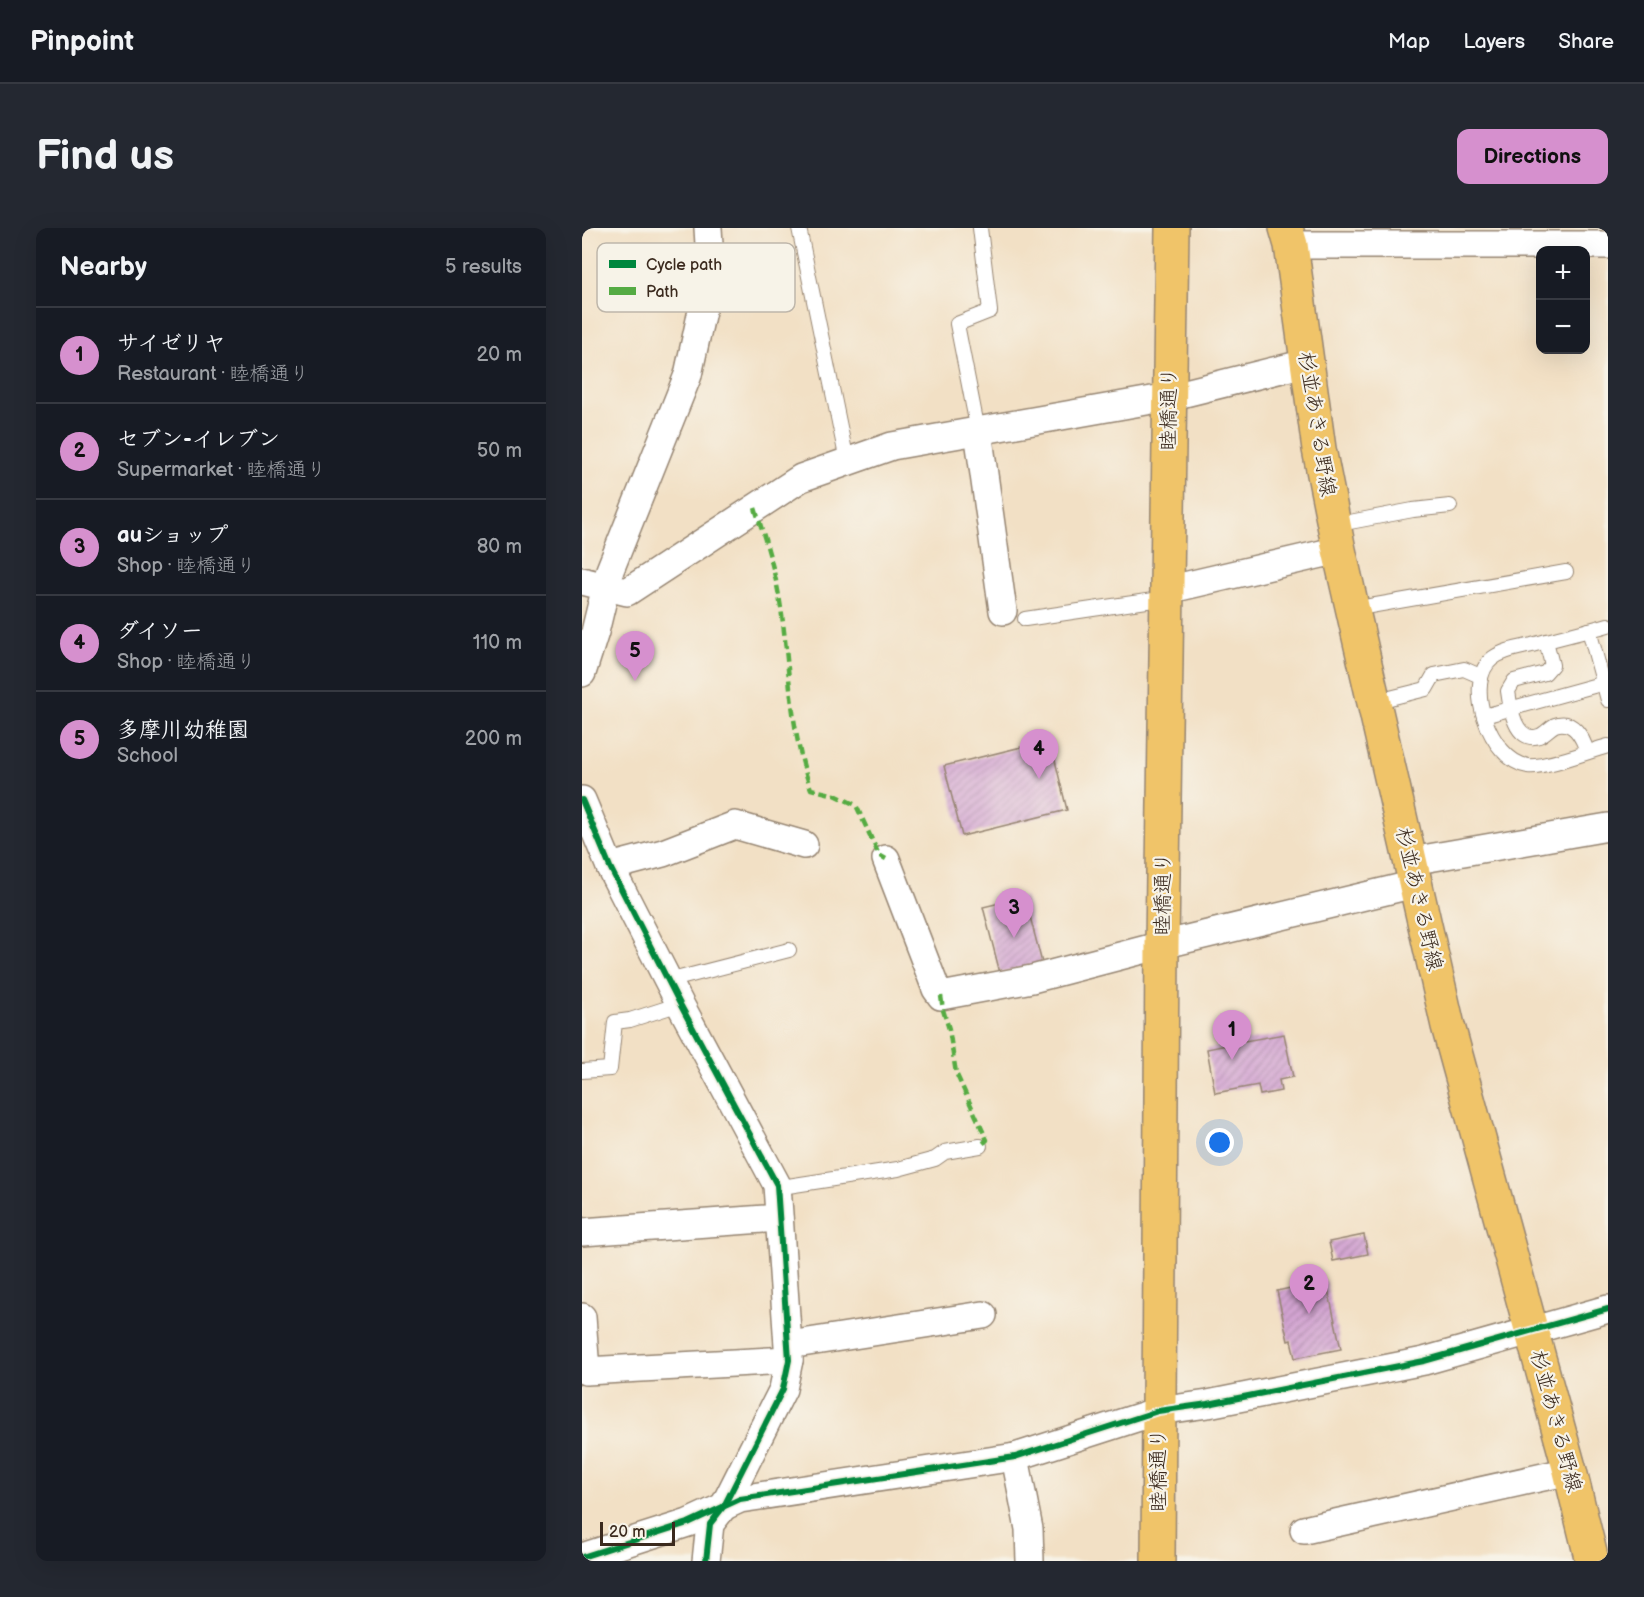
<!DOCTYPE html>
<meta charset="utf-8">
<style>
:root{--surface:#171b24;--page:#242831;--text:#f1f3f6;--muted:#9ea1a6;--line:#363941;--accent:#d690ce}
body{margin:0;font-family:"Balsamiq Sans","Klee One",sans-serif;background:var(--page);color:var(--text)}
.controls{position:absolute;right:18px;top:18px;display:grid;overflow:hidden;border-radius:12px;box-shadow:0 6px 24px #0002}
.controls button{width:54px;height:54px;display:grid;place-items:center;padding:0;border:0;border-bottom:2px solid var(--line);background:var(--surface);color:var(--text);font:30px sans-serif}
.scale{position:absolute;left:18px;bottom:15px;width:75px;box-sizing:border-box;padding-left:6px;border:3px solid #3b2a1e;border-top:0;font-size:16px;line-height:21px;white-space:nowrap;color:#3b2a1e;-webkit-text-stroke:4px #f7f3e8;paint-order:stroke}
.you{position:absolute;left:638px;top:915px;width:21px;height:21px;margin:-15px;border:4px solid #fff;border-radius:50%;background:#1a73e8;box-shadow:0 0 0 9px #1a73e833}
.badge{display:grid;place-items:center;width:39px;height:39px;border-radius:50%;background:var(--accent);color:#111;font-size:20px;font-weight:700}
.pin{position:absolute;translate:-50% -50px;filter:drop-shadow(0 2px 3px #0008)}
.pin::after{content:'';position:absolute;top:32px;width:21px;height:18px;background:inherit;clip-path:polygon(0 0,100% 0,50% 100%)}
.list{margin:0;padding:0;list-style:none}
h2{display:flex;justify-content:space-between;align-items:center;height:78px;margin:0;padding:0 24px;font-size:26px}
h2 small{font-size:20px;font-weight:400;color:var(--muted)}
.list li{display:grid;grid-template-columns:39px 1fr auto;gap:18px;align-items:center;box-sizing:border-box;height:96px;padding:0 24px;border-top:2px solid var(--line)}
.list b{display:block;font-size:22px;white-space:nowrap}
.list p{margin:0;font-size:20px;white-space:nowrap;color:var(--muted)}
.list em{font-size:20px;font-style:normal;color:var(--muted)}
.map{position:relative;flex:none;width:1026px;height:1333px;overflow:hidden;border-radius:12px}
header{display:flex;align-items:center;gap:36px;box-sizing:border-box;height:84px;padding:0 30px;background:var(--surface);border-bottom:2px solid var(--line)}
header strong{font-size:28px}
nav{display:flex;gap:33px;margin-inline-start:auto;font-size:21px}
.intro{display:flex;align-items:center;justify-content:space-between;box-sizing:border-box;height:144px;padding:0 36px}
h1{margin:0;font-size:42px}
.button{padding:15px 27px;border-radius:12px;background:var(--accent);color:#111;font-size:21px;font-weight:700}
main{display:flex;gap:36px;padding:0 36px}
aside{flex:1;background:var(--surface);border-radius:12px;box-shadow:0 6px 24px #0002}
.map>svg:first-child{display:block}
.building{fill:url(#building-hatch)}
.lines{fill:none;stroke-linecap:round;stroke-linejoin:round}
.service-casing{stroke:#968572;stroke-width:16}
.minor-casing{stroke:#968572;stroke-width:30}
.primary-casing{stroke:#968572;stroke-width:36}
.service{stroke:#fff;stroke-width:14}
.minor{stroke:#fff;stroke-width:27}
.primary{stroke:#f0c469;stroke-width:33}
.quiet{stroke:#55ab43;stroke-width:4.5;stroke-dasharray:9 4.5;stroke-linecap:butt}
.cycleway-casing{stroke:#f7f3e8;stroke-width:10}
.cycleway{stroke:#00873e;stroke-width:6}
.labels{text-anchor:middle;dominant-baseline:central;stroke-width:4.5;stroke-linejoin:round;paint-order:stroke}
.street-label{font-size:21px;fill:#3b2a1e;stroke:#f7f3e8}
.key{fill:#f7f3e8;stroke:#bfb7ab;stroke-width:1.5}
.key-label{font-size:16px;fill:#3b2a1e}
</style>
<header>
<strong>Pinpoint</strong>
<nav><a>Map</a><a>Layers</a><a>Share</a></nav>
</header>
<div class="intro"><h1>Find us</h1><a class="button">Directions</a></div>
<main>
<aside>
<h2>Nearby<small>5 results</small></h2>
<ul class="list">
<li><span class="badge">1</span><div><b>サイゼリヤ</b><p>Restaurant · 睦橋通り</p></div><em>20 m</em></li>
<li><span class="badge">2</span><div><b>セブン-イレブン</b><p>Supermarket · 睦橋通り</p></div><em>50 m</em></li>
<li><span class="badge">3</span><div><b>auショップ</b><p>Shop · 睦橋通り</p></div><em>80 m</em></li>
<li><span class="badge">4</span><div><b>ダイソー</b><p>Shop · 睦橋通り</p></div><em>110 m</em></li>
<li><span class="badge">5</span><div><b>多摩川幼稚園</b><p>School</p></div><em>200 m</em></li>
</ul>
</aside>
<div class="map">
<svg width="1026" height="1333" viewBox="0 0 1026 1333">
<defs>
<pattern id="building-hatch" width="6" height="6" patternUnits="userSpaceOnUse" patternTransform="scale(1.5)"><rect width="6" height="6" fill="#d3a4d2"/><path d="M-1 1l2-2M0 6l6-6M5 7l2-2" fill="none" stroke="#ac86aa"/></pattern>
</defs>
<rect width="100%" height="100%" fill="#f7f3e8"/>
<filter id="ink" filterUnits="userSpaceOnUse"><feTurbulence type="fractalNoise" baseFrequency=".0167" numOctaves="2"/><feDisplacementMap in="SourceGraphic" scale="12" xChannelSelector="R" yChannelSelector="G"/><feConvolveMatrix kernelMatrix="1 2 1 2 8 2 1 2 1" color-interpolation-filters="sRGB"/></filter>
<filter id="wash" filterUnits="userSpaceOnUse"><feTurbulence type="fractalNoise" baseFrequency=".008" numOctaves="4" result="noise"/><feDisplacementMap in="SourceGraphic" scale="24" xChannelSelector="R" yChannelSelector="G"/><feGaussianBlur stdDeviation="1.35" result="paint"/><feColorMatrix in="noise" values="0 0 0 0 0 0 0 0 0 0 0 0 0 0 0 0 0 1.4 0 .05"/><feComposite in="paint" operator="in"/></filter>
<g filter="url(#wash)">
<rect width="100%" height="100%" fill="#f2e0c5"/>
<g id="blocks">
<g class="building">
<path d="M 468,512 L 485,582 L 380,608 L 362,538 Z"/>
<path d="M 443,669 L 460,735 L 418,745 L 401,679 Z"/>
<path d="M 702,806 L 711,849 L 697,852 L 699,863 L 678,867 L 676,857 L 633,865 L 625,821 L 650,816 L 649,810 L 662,808 L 663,813 Z"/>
<path d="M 782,1007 L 786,1026 L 751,1033 L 747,1014 Z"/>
<path d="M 744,1052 L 759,1121 L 713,1130 L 709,1112 L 706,1113 L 695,1063 Z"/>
</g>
</g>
</g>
<g filter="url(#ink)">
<use href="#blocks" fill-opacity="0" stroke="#968572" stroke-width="1.5"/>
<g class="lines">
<defs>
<g id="service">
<path d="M 217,0 L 265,233"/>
<path d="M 396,203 L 375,96 L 408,83 L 398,0"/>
<path d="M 752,297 L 831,282 L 868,278"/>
<path d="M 771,381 L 984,344"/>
<path d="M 443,391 L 585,370"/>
<path d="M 1026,397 C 1001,404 975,410 950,417 C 937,420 922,422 911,430 C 880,453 908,533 946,538 C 964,540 1007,523 1026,518"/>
<path d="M 1007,402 L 1026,472"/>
<path d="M 964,413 L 970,437 L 963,445 L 932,453 L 926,463 C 928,478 933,516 957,508 C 963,506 967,500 973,497 C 991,490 1001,510 1005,524"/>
<path d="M 792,474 L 844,461 L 852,447 L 882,441 L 898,448"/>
<path d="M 902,488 L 1026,454"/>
<path d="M 86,753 L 207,722"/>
<path d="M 0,843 L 28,841 L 33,794 L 48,792 L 98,776"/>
<path d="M 195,957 L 206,958 L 316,941 L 353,931 L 363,924 L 398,918"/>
</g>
<g id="minor">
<path d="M 709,17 L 1026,17"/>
<path d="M 396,203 L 421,383"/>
<path d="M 0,353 L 45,364 L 219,250 L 310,218 L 587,169 L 724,135"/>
<path d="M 585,362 L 757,322"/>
<path d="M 0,445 L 13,404 L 28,342 L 106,147 L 121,78 L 128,33 L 126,0"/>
<path d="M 0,572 L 28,639 L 98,776 L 195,957 L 207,1132 L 201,1161 L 142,1278 L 128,1296 L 124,1333"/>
<path d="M 304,631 L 354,761 L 359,768 L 450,751 L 580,717 L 833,656"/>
<path d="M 829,633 L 1026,599"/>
<path d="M 28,639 L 81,625 L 153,597 L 222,617"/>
<path d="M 0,1004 L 197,990"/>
<path d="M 0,1089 L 4,1143 L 207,1132"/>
<path d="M 207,1117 L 401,1087"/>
<path d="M 433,1229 L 447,1301 L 448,1333"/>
<path d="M 722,1302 L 988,1243"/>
<path d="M 0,1329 L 106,1295 L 158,1271 L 433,1229 L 576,1183 L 626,1176 L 842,1133 L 1026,1081"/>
</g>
<g id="primary">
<path d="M 704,0 L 709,17 L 737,221 L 757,322 L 866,798 L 988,1243 L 1010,1333"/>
<path d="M 576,1333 L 580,717 L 590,0"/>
</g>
</defs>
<use href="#service" class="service-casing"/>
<use href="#minor" class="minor-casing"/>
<use href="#primary" class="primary-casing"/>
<use href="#service" class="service"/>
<use href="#minor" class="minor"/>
<use href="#primary" class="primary"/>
<g class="quiet">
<path d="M 173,280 C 183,311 193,342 198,374 C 208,436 207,502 229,561 L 253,567 L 274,577 L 297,627 L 304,631"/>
<path d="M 359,768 L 361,782 L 367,801 L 374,845 L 405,912 L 398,918"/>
</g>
<defs>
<g id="cycleway">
<path d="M 0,572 L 28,639 L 98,776 L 195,957 L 207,1132 L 201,1161 L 142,1278 L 128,1296 L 124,1333"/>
<path d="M 0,1329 L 106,1295 L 158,1271 L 433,1229 L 576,1183 L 626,1176 L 842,1133 L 1026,1081"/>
</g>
</defs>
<use href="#cycleway" class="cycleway-casing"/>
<use href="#cycleway" class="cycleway"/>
</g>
</g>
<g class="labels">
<g class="street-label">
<text transform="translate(587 181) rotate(-89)">睦橋通り</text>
<text transform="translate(735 196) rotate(81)">杉並あきる野線</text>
<text transform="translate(581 666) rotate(-89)">睦橋通り</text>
<text transform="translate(837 671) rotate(77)">杉並あきる野線</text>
<text transform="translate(974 1193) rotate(75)">杉並あきる野線</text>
<text transform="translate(576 1242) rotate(-90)">睦橋通り</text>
</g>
</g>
<rect x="15" y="15" width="198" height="69" rx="9" class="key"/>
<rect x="27" y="32" width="27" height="8" fill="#00873e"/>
<rect x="27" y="59" width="27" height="8" fill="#55ab43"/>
<g class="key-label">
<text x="64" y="42">Cycle path</text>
<text x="64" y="69">Path</text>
</g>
</svg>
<div class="controls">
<button>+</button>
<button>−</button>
</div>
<div class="scale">20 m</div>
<div class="you"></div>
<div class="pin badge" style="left:650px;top:832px">1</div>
<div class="pin badge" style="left:727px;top:1086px">2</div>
<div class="pin badge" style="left:432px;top:710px">3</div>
<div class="pin badge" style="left:457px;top:551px">4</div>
<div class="pin badge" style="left:53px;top:453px">5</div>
</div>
</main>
